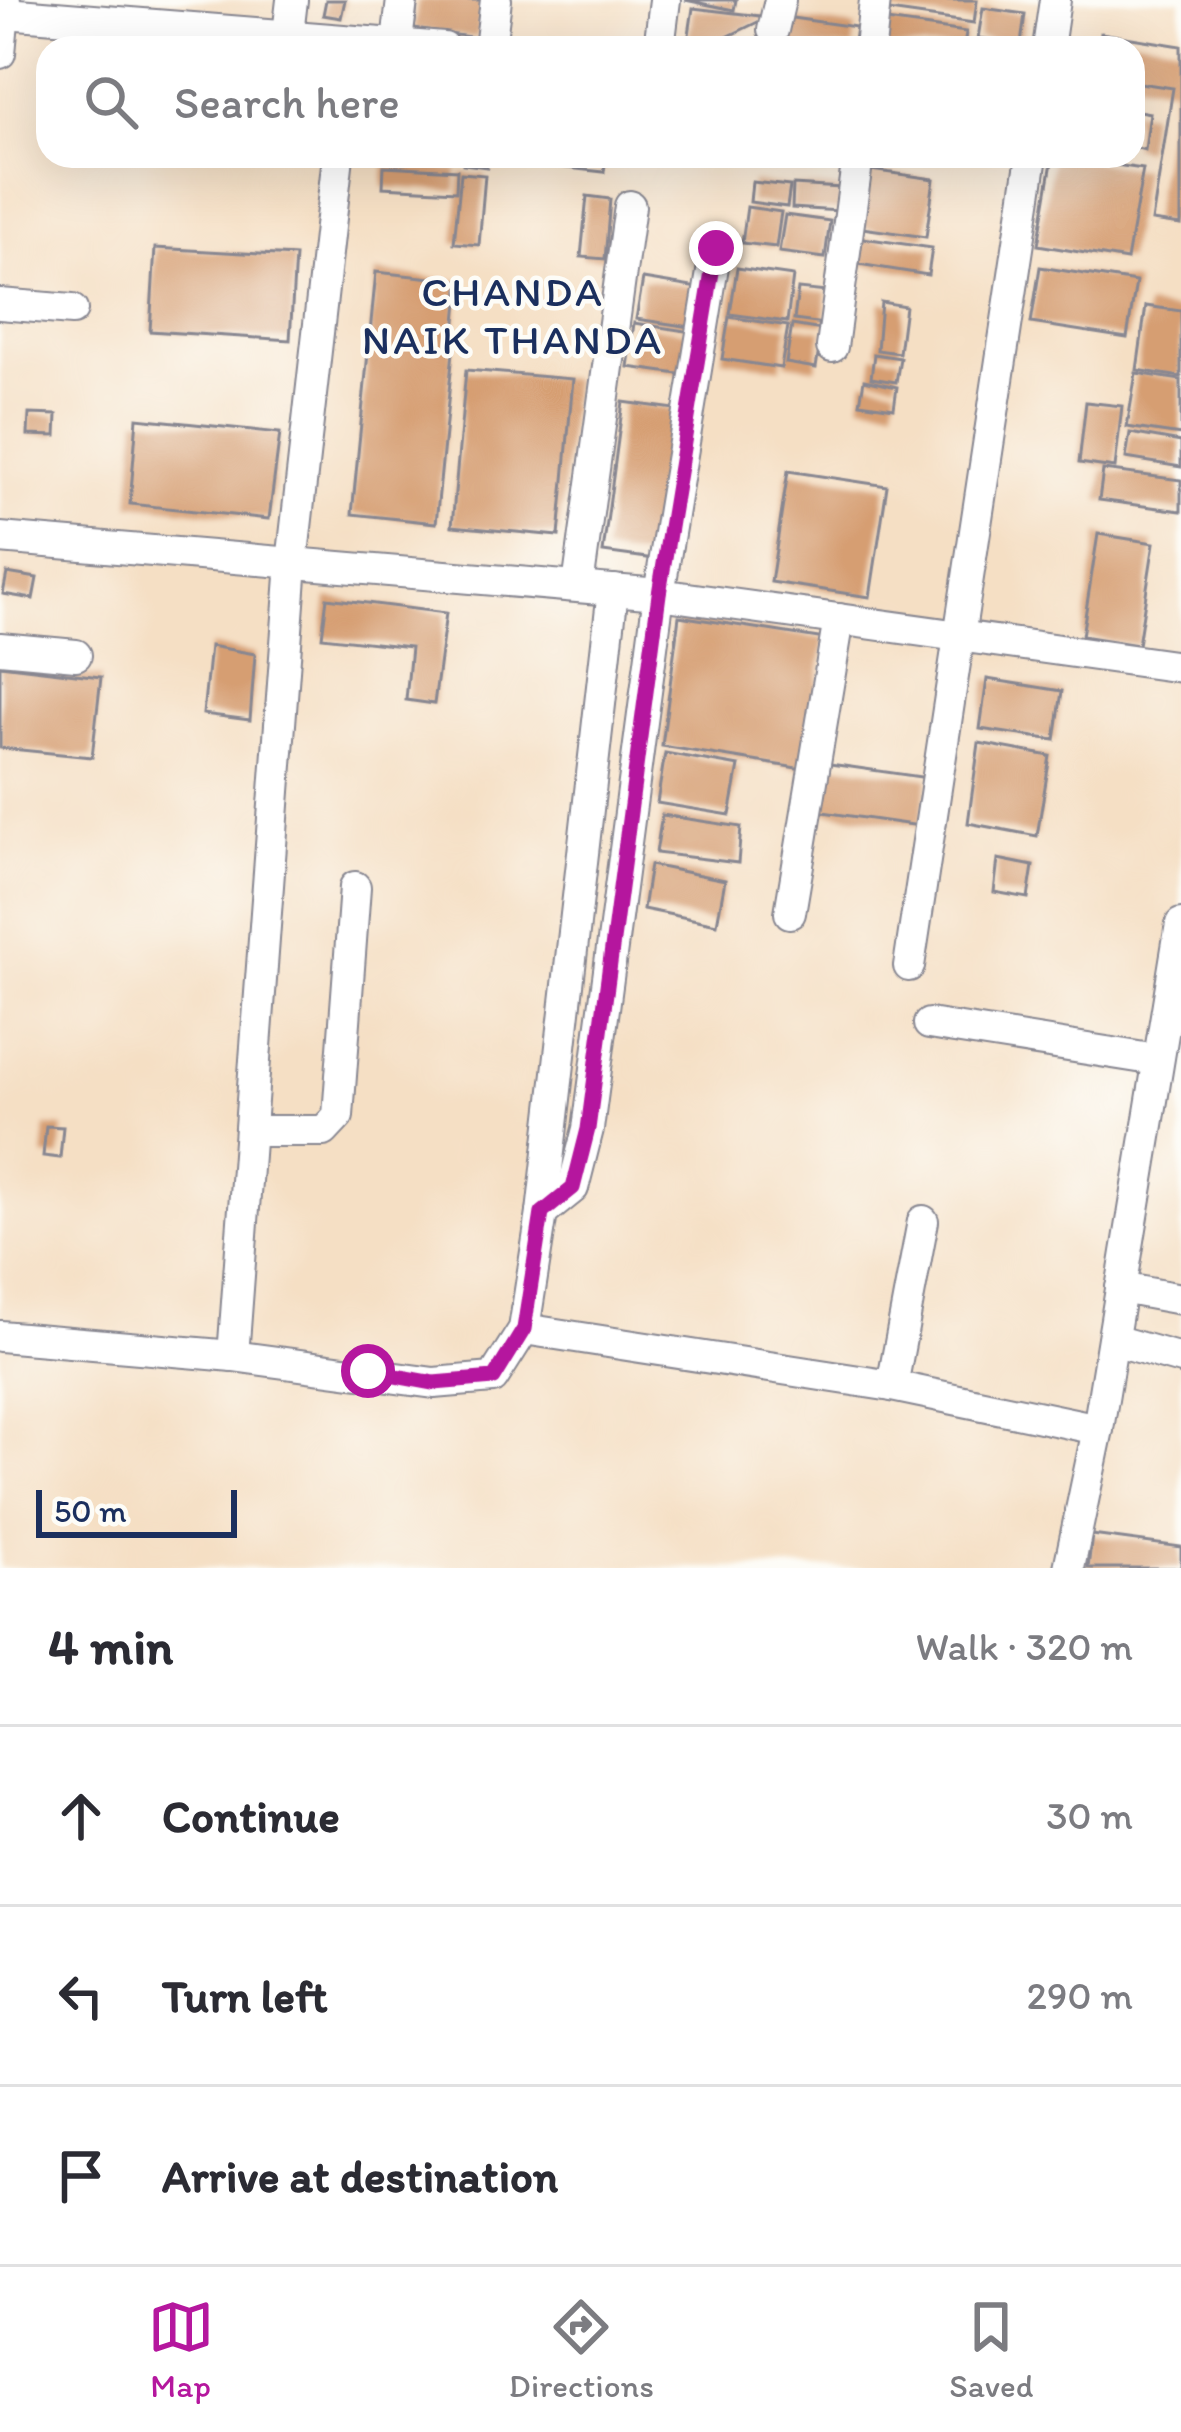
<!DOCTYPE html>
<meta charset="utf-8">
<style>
:root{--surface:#fff;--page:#f2f2f3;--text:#2b2b33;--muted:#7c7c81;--line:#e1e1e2;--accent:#b5179e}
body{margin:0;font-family:Itim,sans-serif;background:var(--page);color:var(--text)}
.scale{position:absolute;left:36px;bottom:30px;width:201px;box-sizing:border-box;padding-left:12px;border:6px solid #1b2f5e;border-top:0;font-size:33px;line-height:42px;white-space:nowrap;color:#1b2f5e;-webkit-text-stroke:9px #fdfcf7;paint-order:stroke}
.stop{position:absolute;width:36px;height:36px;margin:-27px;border:9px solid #b5179e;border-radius:50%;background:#fff}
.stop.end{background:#b5179e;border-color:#fff;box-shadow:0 3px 12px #0008}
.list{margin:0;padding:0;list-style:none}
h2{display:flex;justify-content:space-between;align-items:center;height:156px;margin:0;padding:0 48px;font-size:51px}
h2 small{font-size:39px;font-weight:400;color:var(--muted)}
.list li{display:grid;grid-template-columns:78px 1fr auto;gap:36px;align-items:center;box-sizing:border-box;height:180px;padding:0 48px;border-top:3px solid var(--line)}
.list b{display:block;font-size:45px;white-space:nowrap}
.list em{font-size:39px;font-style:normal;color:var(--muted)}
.icon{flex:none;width:66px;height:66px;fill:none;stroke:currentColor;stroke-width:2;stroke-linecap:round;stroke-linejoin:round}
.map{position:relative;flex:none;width:1181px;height:1568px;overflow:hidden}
.search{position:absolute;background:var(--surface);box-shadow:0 12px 48px #0002;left:36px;right:36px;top:36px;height:132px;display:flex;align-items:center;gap:30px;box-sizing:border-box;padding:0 42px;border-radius:36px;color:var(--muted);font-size:45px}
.sheet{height:696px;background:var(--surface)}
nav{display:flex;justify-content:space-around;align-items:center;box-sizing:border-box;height:168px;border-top:3px solid var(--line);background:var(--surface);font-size:33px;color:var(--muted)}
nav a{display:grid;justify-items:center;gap:6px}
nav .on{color:var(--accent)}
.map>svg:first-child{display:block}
.building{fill:#d69e72}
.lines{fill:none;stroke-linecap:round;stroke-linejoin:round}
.minor-casing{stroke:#888791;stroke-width:34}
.minor{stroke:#fff;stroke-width:30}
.route{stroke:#b5179e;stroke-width:15}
.labels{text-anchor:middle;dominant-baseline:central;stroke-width:9;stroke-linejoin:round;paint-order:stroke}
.neighbourhood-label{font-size:42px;letter-spacing:3px;fill:#1b2f5e;stroke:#fdfcf7}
</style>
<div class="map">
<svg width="1181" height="1568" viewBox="0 0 1181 1568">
<rect width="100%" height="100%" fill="#fdfcf7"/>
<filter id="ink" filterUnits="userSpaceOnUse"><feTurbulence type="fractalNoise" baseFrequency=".00833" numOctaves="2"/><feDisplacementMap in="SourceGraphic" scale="24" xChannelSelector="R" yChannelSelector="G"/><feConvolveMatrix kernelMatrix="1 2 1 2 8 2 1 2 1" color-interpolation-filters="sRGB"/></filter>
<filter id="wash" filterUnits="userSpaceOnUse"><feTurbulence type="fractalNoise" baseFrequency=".004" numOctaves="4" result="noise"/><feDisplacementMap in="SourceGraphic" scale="48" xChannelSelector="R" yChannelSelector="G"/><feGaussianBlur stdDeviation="2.7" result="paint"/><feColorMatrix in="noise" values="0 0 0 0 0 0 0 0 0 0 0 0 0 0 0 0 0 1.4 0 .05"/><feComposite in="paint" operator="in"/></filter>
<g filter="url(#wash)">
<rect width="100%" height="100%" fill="#f5dfc4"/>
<g id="blocks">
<g class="building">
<path d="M 326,0 L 345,0 L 341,18 L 323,15 Z"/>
<path d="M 418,0 L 483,0 L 477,38 L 414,29 Z"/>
<path d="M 685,0 L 736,0 L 734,10 Z"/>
<path d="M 884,0 L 977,0 L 974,23 L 882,10 Z"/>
<path d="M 693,8 L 768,17 L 704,48 L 687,48 Z"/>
<path d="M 983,8 L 1025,14 L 1021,44 L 978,38 Z"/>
<path d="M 785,17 L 856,27 L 853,48 L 779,48 Z"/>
<path d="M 879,20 L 966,32 L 964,48 L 875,48 Z"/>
<path d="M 1101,33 L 1181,46 L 1181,225 L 1152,221 L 1173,88 L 1133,82 L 1133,48 L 1099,48 Z"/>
<path d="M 1133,110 L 1150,113 L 1145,150 L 1133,147 Z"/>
<path d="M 463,156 L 488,156 L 487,167 L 463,164 Z"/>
<path d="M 550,156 L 606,156 L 604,172 L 549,166 Z"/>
<path d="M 1053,156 L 1143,169 L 1127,260 L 1038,245 Z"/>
<path d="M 384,166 L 457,170 L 456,191 L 383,187 Z"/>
<path d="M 856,168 L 934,179 L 926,237 L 848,226 Z"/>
<path d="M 461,173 L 485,175 L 479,245 L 454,243 Z"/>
<path d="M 752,182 L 790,186 L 787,207 L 750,202 Z"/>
<path d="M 793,185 L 841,188 L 839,211 L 792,208 Z"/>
<path d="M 587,196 L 610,199 L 605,259 L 581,257 Z"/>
<path d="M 747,207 L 781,212 L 776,247 L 742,243 Z"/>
<path d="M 785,215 L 830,221 L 825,258 L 779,252 Z"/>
<path d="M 856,237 L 932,248 L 928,275 L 852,263 Z"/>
<path d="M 155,248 L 295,256 L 290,340 L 150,331 Z"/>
<path d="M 1040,267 L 1136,282 L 1127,338 L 1031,323 Z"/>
<path d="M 737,268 L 793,276 L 787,322 L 730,314 Z"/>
<path d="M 376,272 L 460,281 L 436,523 L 352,514 Z"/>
<path d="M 643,279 L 704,289 L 698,328 L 636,319 Z"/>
<path d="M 798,289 L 827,292 L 824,324 L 794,320 Z"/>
<path d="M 881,302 L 905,306 L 899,353 L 877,350 Z"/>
<path d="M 1146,306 L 1181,311 L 1181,377 L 1137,370 Z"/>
<path d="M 729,317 L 788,326 L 781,368 L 722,359 Z"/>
<path d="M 634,323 L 692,332 L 686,375 L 628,367 Z"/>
<path d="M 792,325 L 822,330 L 816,368 L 786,363 Z"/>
<path d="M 874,354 L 900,358 L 896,382 L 871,378 Z"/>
<path d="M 466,370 L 573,379 L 559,536 L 452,526 Z"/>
<path d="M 1136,373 L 1181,380 L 1181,435 L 1127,427 Z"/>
<path d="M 864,380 L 897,387 L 894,408 L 860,403 Z"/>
<path d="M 623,402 L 682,410 L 662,560 L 603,552 Z"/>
<path d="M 1086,402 L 1122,406 L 1115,468 L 1079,463 Z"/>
<path d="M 29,414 L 57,415 L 56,436 L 28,435 Z"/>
<path d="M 137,418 L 280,433 L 269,519 L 130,504 Z"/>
<path d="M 1130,433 L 1181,442 L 1181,467 L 1126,458 Z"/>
<path d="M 1103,470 L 1181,480 L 1181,511 L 1099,500 Z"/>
<path d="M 788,471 L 887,486 L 870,597 L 771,582 Z"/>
<path d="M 1098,534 L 1154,543 L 1138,645 L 1082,636 Z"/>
<path d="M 7,573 L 37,578 L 33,599 L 3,594 Z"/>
<path d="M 327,598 L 446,613 L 434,704 L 406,700 L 411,647 L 322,637 Z"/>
<path d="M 679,616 L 825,639 L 803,769 L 662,746 Z"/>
<path d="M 210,646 L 255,654 L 250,720 L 203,714 Z"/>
<path d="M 0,665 L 101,677 L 92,757 L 0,748 Z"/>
<path d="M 987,679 L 1062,691 L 1055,740 L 980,729 Z"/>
<path d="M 979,743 L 1050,756 L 1037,836 L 968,823 Z"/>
<path d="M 665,753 L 739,766 L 730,815 L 657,803 Z"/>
<path d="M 823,763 L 928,778 L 920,826 L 816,811 Z"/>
<path d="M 662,815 L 741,827 L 738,863 L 656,853 Z"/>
<path d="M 998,859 L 1033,866 L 1028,898 L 994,892 Z"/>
<path d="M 650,865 L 725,880 L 717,924 L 643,909 Z"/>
<path d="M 46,1126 L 63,1127 L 60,1158 L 43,1156 Z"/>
<path d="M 1092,1535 L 1181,1547 L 1181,1568 L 1088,1568 Z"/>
</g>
</g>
</g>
<g filter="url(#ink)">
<use href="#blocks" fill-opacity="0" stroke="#888791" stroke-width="3"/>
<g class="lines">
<defs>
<g id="minor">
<path d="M 5,13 L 444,48"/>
<path d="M 773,30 L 780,0"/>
<path d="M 288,34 L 292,0"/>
<path d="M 397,42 L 402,0"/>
<path d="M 490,48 L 496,0"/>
<path d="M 659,48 L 665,0"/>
<path d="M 870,48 L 875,0"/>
<path d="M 1048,48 L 1055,0"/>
<path d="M 0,53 L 5,0"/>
<path d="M 0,304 L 72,310"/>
<path d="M 832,347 L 858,156"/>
<path d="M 0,538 L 659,594 L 1181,667"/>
<path d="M 578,586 L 630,206"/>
<path d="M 0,648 L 76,655"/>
<path d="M 790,913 L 839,619"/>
<path d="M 909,966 L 1032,156"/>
<path d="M 929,1024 L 1157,1060"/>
<path d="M 250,1131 L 324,1131 L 338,1116 L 355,887"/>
<path d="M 542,1213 L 613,590"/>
<path d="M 1121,1288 L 1181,1299"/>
<path d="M 524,1329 L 892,1386 L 1098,1429"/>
<path d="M 0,1336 L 233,1356 L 434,1383 L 493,1378 L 524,1329 L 542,1213 L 573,1188 L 588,1129 L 659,594 L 716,248"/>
<path d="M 1113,1340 L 1181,1359"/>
<path d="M 233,1356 L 292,563 L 338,156"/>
<path d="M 892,1386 L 923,1221"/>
<path d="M 1069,1568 L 1098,1429 L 1181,924"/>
</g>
</defs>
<use href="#minor" class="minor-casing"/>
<use href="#minor" class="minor"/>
</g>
</g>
<g class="lines" filter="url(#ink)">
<path class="route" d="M 368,1371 L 434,1383 L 494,1378 L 524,1329 L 542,1213 L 573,1188 L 588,1129 L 659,594 L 716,248"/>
</g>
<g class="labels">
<g class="neighbourhood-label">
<text x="513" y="291">CHANDA<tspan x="513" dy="48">NAIK THANDA</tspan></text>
</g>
</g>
</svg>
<div class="scale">50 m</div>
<div class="stop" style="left:368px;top:1371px"></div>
<div class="stop end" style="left:716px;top:248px"></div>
<div class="search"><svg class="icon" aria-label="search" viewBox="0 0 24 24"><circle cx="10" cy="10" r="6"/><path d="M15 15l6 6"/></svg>Search here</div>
</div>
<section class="sheet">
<h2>4 min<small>Walk · 320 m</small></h2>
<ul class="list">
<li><svg class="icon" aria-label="ahead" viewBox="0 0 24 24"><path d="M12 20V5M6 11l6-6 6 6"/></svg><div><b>Continue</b></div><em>30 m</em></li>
<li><svg class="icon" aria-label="left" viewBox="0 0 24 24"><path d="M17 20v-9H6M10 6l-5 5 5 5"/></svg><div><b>Turn left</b></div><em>290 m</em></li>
<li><svg class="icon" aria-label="arrive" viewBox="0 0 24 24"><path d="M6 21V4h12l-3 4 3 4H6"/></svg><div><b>Arrive at destination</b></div></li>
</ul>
</section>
<nav>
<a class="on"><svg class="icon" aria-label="map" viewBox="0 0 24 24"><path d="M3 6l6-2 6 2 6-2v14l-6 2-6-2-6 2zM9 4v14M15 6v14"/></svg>Map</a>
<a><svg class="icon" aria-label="directions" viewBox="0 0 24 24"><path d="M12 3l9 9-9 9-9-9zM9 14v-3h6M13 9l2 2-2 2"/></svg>Directions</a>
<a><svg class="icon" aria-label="saved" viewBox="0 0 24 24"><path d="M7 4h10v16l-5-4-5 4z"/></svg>Saved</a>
</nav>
